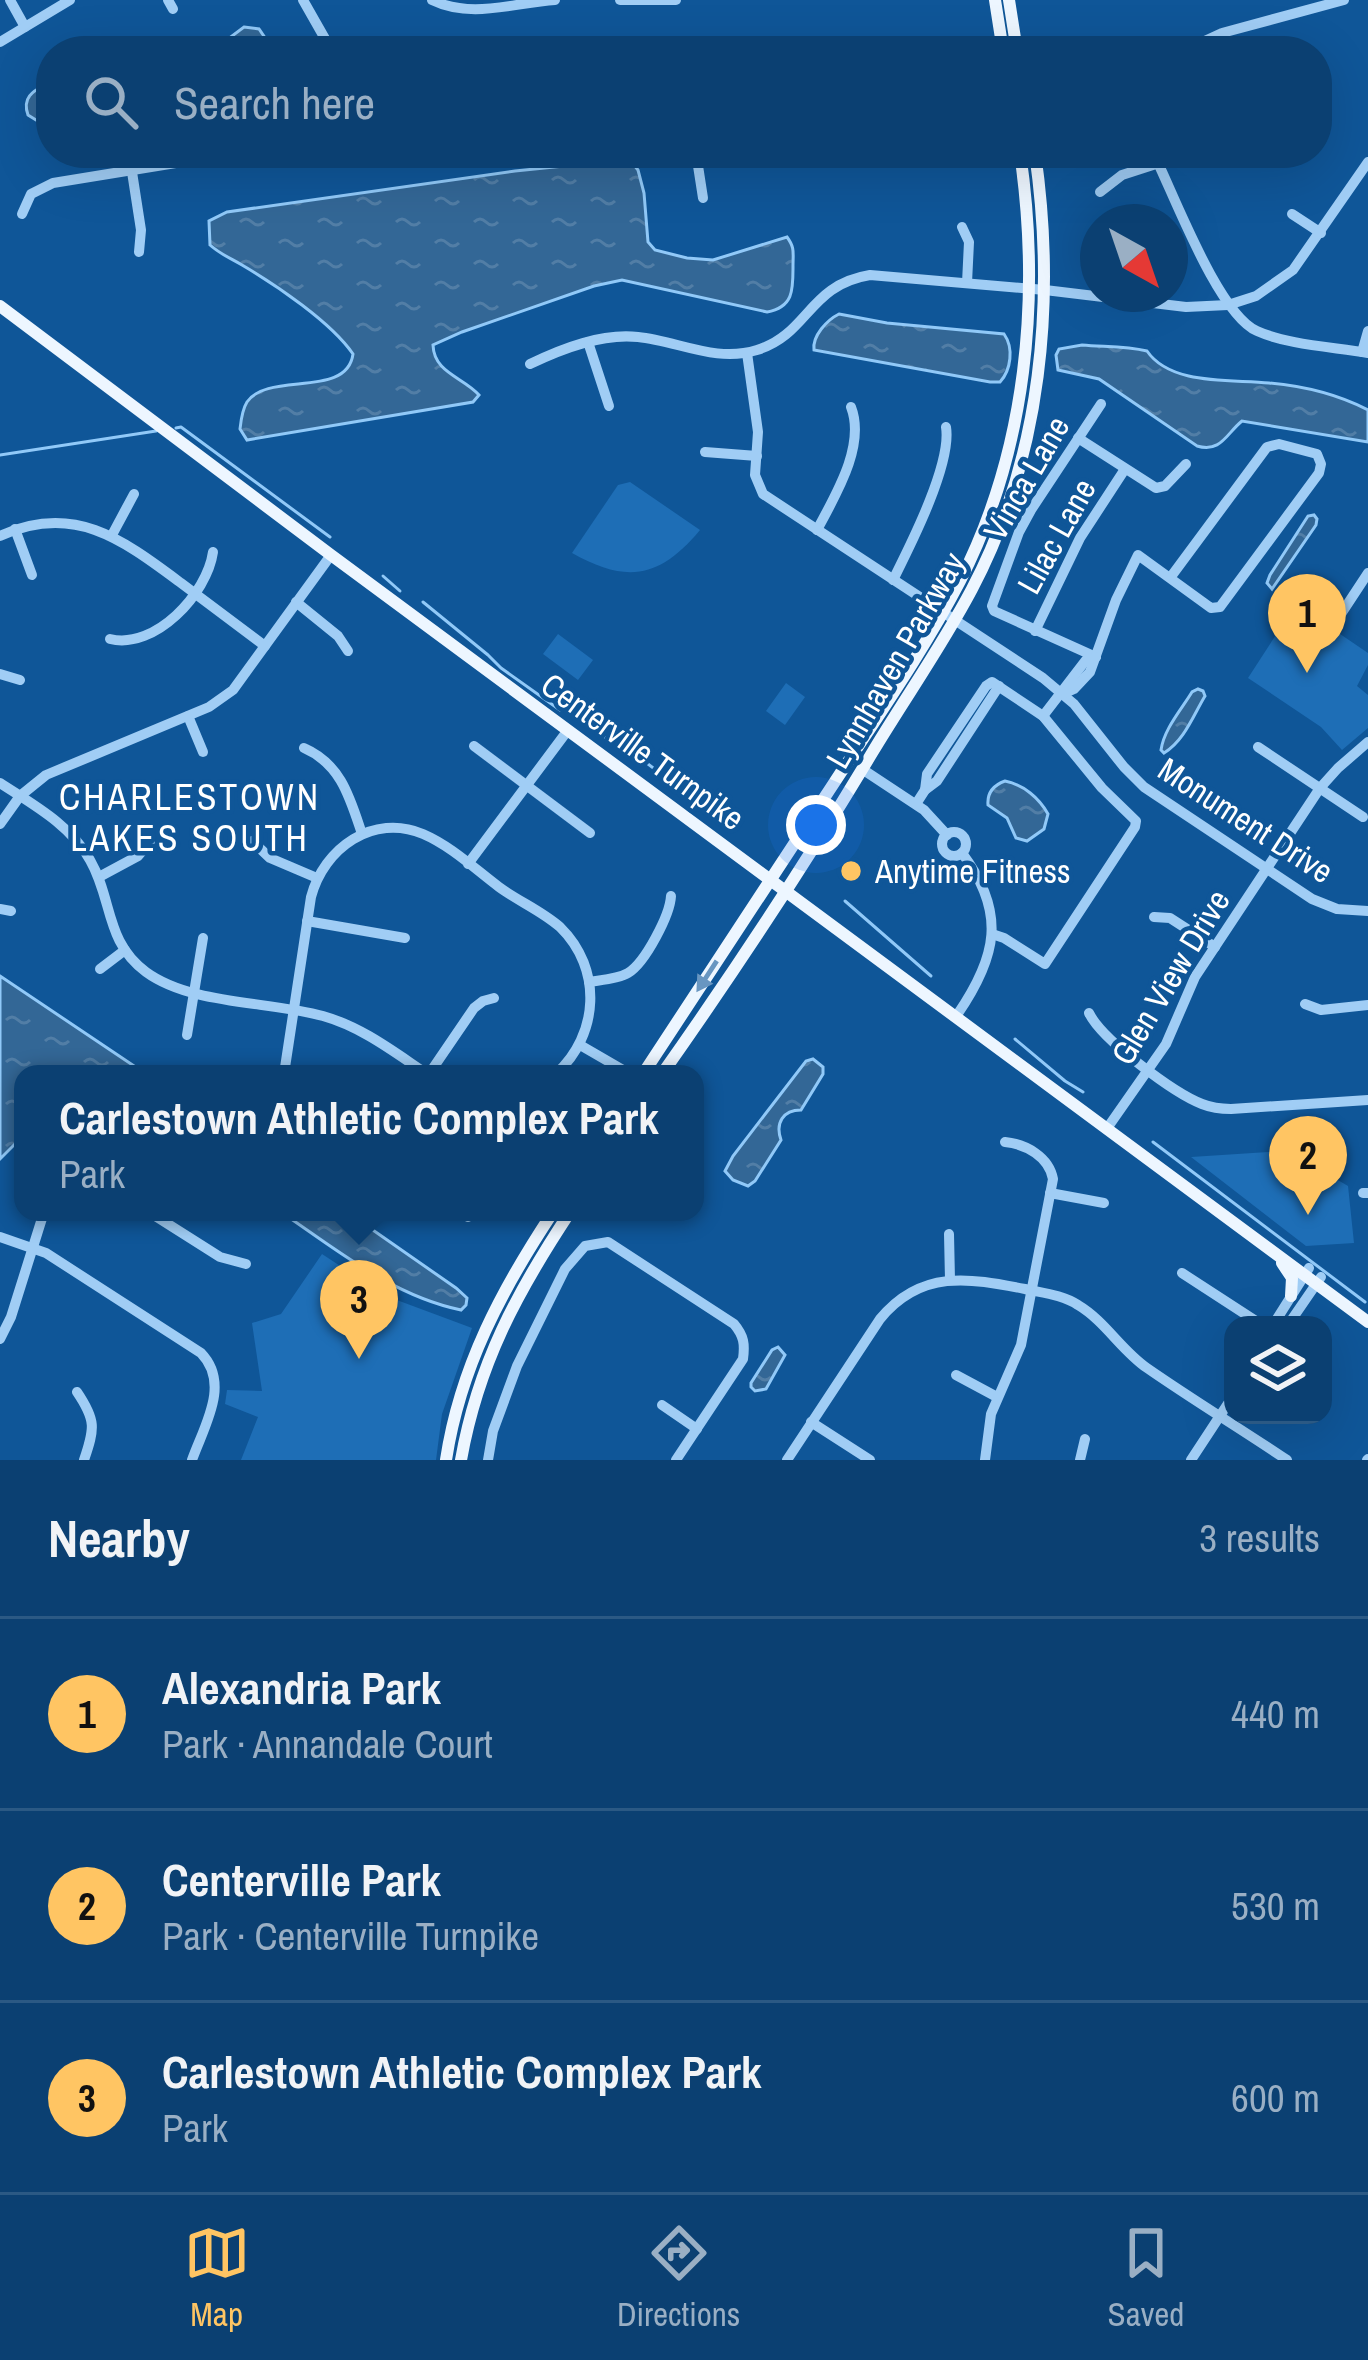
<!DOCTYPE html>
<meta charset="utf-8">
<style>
:root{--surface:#0b4072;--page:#194b7a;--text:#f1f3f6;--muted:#9aafc4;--line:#2b5984;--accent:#ffc563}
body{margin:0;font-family:"Archivo Narrow",sans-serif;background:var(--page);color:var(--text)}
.controls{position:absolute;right:36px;bottom:36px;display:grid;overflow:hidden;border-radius:24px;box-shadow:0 12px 48px #0002}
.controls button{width:108px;height:108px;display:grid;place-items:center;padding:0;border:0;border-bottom:3px solid var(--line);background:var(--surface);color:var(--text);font:60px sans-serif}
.compass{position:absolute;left:1080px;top:204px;width:108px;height:108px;border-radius:50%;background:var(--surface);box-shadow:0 12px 48px #0002;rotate:140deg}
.you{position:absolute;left:816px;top:825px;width:42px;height:42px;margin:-30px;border:9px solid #fff;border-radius:50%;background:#1a73e8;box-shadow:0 0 0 18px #1a73e833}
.badge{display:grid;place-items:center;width:78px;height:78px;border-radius:50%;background:var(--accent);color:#111;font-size:39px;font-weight:700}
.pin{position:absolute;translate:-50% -99px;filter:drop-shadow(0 3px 6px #0008)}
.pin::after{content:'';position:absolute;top:63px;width:42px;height:36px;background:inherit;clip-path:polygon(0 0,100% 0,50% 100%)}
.popup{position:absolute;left:14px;top:1065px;width:690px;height:156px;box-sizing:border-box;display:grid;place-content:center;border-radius:24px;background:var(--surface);filter:drop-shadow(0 3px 9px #0005);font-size:39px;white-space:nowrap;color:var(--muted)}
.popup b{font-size:45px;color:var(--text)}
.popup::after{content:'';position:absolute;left:50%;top:100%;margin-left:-24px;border:24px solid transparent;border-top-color:var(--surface)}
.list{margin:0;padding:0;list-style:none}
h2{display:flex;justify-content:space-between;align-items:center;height:156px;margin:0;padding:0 48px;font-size:51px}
h2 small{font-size:39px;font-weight:400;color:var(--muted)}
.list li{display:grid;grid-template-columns:78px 1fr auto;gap:36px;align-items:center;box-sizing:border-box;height:192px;padding:0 48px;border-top:3px solid var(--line)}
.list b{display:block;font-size:45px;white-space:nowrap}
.list p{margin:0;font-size:39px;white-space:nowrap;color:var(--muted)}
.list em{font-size:39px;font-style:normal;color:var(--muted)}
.icon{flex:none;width:66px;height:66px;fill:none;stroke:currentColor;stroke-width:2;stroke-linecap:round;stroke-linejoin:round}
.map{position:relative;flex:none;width:1368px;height:1460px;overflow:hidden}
.search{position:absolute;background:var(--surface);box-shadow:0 12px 48px #0002;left:36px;right:36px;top:36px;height:132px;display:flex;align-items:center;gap:30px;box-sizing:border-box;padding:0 42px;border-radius:48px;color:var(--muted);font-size:45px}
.sheet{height:732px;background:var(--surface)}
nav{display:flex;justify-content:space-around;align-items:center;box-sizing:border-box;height:168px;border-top:3px solid var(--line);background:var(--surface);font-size:33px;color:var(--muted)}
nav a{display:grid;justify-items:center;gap:6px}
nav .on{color:var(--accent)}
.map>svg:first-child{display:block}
.park{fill:#1e6eb6}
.water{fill:url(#water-ripples);stroke:#91c9f8;stroke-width:3}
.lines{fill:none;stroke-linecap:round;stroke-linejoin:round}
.stream{stroke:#91c9f8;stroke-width:3}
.minor{stroke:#a0cdf5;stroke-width:10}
.major{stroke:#edf6ff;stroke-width:12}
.oneway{fill:#6896c1}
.poi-dot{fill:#ffc563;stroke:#0f5698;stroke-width:4.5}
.labels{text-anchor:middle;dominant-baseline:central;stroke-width:9;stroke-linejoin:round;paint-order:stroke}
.street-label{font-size:33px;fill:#fff;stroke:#0f5698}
.poi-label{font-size:33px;fill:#fff;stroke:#0f5698;text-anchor:start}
.neighbourhood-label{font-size:36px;letter-spacing:3px;fill:#fff;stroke:#0f5698}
</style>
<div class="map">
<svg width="1368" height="1460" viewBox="0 0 1368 1460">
<defs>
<pattern id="water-ripples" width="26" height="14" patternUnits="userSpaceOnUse" patternTransform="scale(3)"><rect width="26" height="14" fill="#336796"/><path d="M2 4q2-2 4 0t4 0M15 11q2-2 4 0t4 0" fill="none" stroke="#527ea6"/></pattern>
</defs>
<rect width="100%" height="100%" fill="#0f5698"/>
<g class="park">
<path d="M 630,482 L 700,530 C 660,578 627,584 572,553 L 618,485 Z"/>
<path d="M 1296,604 L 1368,653 L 1368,665 L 1357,686 L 1368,695 L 1368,728 L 1342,750 L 1321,727 L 1248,678 Z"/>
<path d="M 558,634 L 593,660 L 578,680 L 543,654 Z"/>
<path d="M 786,683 L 805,697 L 785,725 L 766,711 Z"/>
<path d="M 1329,1148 L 1331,1176 L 1348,1186 L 1354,1243 L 1306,1246 L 1191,1157 Z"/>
<path d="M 322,1254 L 386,1296 L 472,1328 L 442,1414 L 436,1460 L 241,1460 L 258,1417 L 225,1404 L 227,1390 L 262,1391 L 252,1323 L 281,1314 Z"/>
</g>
<g class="water">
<path d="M 244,27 L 259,29 L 274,51 L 212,51 Z"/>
<path d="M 51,81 L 51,118 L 36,120 L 28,115 C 21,95 36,90 51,81 Z"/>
<path d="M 613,161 L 634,165 L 638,170 L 644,193 L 648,242 L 655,250 L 687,258 L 713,260 L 787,237 C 795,248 793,252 793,266 C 793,289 794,307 767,312 L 622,280 L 594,286 L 462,332 L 433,345 C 434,373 463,377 479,395 L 473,402 L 247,440 L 240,429 C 241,420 242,410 247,402 C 268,371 347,399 353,354 C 331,322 276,285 242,265 C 230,258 220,254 210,245 L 209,221 L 227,212 L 515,171 Z"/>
<path d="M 839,314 L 887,323 L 1004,334 C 1014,348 1011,370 1000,382 L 990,382 L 814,350 C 812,336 827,320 839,314 Z"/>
<path d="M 1082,345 C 1104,347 1125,346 1147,351 C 1171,386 1232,379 1269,383 C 1303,386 1339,395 1368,410 L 1368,442 L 1242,421 C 1226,434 1221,453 1197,446 L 1099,379 L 1058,370 L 1056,355 L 1059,349 Z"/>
<path d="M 1314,515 L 1317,519 L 1316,525 L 1272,589 L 1267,583 L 1270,575 L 1308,516 Z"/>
<path d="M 1198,689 L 1203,691 L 1205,696 C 1193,716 1184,741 1164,753 L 1161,750 C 1164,729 1181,710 1192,692 Z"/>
<path d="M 1005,781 C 1024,785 1039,798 1048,814 L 1044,829 L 1027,841 L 1016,838 L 1007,818 L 988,805 C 987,793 994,785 1005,781 Z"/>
<path d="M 0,976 L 146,1074 L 23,1074 L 23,1136 L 0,1159 Z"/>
<path d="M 813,1059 L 823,1067 L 823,1074 L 801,1110 C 783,1110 775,1123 781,1140 L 755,1181 L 748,1186 L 733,1180 L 725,1171 L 733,1156 L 806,1061 Z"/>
<path d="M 281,1212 L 347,1212 L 456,1288 L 467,1298 L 466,1305 L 461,1310 C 393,1296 337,1250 281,1212 Z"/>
<path d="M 778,1347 L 785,1355 L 766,1389 L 755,1391 L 751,1387 L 751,1383 L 772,1350 Z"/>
</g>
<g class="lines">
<g class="stream">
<path d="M 176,428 L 181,427 L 330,537"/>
<path d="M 0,455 L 156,431"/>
<path d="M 383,576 L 400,591"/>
<path d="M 423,602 L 488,655 L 501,668 L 560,710"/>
<path d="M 593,730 L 640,758 L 717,816"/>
<path d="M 845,901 L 931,976"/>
<path d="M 1015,1039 L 1065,1081 L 1083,1092"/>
<path d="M 1153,1142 L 1365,1302"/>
</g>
<g class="minor">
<path d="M 10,0 L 25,27"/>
<path d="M 168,0 L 173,9"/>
<path d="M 303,0 L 332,51"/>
<path d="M 432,0 C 471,19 513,3 555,0"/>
<path d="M 620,0 L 676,0"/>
<path d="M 0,42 L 70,0"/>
<path d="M 1183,51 L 1222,33 L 1344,0"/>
<path d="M 696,153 L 703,198"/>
<path d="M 811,157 L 811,153"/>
<path d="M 1158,163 C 1177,203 1220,315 1257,331 C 1288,345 1334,347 1368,353"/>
<path d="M 132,172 L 141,230 L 139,252"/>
<path d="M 1100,192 L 1122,175 L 1190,153"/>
<path d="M 22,214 L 31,194 L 53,183 L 237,153"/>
<path d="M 1292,214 L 1321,233"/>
<path d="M 962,227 L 969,242 L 967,283"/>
<path d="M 588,342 L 609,406"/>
<path d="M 1362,352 L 1368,331"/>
<path d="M 747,353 L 758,432 L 755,475 L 763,494 L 1043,678 L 1074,704 L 1124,767 L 1144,787 L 1312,899 L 1337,909 L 1368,911"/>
<path d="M 530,364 C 563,348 602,333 638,337 C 678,341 716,363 757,350 C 809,334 808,285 870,275 L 1045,290 L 1186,307 L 1228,305 L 1256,296 L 1293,270 L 1368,162"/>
<path d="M 1078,438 L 1156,488 L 1165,486 L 1186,464"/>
<path d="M 705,452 L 757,456"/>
<path d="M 15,529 L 32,575"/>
<path d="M 817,530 C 835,496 866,446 851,407"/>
<path d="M 112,535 L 134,494"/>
<path d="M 0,536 C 74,502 123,540 181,583 C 209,604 237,625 265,646"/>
<path d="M 893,580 C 910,546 952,464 946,427"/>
<path d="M 296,602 L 338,636 L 348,651"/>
<path d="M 1341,614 L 1368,573"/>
<path d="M 1035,631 L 1080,538 L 1125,469"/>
<path d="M 110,639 C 155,650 207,594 213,552"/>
<path d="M 1096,657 L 994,611 L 992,606 L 1019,532 L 1031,510 L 1101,404"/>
<path d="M 0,674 L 20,680"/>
<path d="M 1063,694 L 1074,689 L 1090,672 L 1116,600 L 1138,555 L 1211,608 L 1220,607 L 1319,473 L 1321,464 L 1317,454 L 1279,444 L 1267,447 L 1170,578"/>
<path d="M 188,716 L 203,752"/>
<path d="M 1043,716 L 1086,660 L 1096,657"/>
<path d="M 474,746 L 590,833"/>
<path d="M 1258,747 L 1363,817"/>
<path d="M 304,748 C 341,764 350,798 362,834"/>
<path d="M 862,769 L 924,810 L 947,835"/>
<path d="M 0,783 C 32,804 71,825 90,860 C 113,900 105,942 146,972 C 191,1005 269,1001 323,1016 C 362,1027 394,1052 427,1074"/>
<path d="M 925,790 L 927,774 L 986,686 L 992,682 L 1043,716 L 1102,788 L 1136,821 L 1135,827 L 1045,964 L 1004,938 L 992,934"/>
<path d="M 916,804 L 925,790 L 937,781 L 999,686"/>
<path d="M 0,824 L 20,796 L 46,775 L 209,707 L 233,690 L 331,555"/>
<circle cx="954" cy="844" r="12"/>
<path d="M 252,841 L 270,858 L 317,878"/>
<path d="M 468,864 L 568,730"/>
<path d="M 99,877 L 138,856 L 150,842"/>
<path d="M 0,909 L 11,911"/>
<path d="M 1154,917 L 1170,918 L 1215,947"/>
<path d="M 307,921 L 405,938"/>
<path d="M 100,969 L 125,950"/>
<path d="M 589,982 C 601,980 618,979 628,973 C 645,963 670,915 671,896"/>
<path d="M 1305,1004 L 1321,1010 L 1368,1005"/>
<path d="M 1089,1013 C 1102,1040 1174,1093 1202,1104 C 1212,1108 1221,1109 1231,1109 L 1368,1100"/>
<path d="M 957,1015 C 997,957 1007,913 962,853"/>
<path d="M 187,1035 L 203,938"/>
<path d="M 580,1045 L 630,1074"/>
<path d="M 284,1074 L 311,897 C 324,848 373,813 423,834 C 451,846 475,869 499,887 C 518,901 542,911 560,927 C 603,969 599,1035 556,1074"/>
<path d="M 429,1074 L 474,1008 L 483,1001 L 494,998"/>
<path d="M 1108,1127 L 1166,1044 L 1195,977 L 1320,788 L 1338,768 L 1368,742"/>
<path d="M 1050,1193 L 1104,1203"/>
<path d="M 1363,1193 L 1368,1193"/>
<path d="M 149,1212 L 220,1257 L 246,1264"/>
<path d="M 468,1217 L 471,1212"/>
<path d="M 949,1234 L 950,1280"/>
<path d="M 0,1237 L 46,1253 L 201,1353 C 231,1384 204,1426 192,1460"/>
<path d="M 1182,1273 L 1262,1325"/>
<path d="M 1273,1325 L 1309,1268"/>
<path d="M 1288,1325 L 1321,1277"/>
<path d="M 0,1339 L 11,1317 L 44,1212"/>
<path d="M 956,1375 L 997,1397"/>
<path d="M 77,1392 C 96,1420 95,1428 84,1460"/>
<path d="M 662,1405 L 697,1429"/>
<path d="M 811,1422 L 870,1460"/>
<path d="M 488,1460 L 493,1431 L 517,1366 L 565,1269 L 585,1246 L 608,1242 L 734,1324 C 744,1336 745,1344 743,1359 L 676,1460"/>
<path d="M 787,1460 L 880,1319 C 921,1269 969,1278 1025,1289 C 1043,1293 1063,1295 1078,1305 C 1105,1321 1121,1350 1147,1368 C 1193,1400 1241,1429 1287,1460"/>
<path d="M 985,1460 L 991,1414 L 1021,1345 L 1053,1179 C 1049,1157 1026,1144 1005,1142"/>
<path d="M 1080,1460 L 1085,1439"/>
<path d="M 1191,1460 L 1233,1396"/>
<path d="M 1367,1460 L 1368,1459"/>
</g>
<g class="major">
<path d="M 995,0 L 1003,51"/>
<path d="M 1009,0 L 1017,51"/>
<path d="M 0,306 L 331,555 L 1368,1322"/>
<path d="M 643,1074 C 707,977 770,880 834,783 C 877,717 923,652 960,581 C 1027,450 1041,297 1020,153"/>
<path d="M 662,1074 C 736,969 806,863 872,753 C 905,698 942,646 972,589 C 1042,456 1056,300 1035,153"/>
<path d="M 1282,1263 L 1292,1278 L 1291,1296"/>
<path d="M 446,1460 C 460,1367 502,1289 553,1212"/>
<path d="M 461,1460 C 478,1364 517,1292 570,1212"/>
</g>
</g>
<defs><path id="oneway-solid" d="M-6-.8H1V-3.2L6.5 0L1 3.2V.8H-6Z" transform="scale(3)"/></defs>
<use class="oneway" href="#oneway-solid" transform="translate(707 976) rotate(123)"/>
<circle class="poi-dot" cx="851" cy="871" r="12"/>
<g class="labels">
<g class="street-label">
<text transform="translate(1026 478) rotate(-60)">Vinca Lane</text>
<text transform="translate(1056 536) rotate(-61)">Lilac Lane</text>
<text transform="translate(895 660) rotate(-60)">Lynnhaven Parkway</text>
<text transform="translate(643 751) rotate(36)">Centerville Turnpike</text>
<text transform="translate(1246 820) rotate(33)">Monument Drive</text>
<text transform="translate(1170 977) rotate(-59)">Glen View Drive</text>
</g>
<g class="poi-label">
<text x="875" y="871">Anytime Fitness</text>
</g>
<g class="neighbourhood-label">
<text x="190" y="797">CHARLESTOWN<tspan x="190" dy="41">LAKES SOUTH</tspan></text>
</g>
</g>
</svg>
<div class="controls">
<button><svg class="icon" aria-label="layers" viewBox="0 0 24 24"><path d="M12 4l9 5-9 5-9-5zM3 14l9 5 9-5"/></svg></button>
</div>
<svg class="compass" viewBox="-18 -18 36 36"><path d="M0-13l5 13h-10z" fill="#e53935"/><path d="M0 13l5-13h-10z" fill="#9aafc4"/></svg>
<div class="you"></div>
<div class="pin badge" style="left:1307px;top:673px">1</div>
<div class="pin badge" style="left:1308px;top:1215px">2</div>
<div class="pin badge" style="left:359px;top:1359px">3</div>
<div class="popup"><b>Carlestown Athletic Complex Park</b>Park</div>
<div class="search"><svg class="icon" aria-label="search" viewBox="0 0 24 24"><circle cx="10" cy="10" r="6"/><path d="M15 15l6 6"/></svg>Search here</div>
</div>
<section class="sheet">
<h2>Nearby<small>3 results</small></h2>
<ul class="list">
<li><span class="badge">1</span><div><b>Alexandria Park</b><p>Park · Annandale Court</p></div><em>440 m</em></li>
<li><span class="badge">2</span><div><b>Centerville Park</b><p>Park · Centerville Turnpike</p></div><em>530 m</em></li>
<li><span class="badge">3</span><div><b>Carlestown Athletic Complex Park</b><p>Park</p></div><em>600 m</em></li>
</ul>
</section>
<nav>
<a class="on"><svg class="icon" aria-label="map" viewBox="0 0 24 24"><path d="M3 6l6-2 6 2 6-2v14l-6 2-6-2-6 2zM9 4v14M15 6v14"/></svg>Map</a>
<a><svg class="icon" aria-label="directions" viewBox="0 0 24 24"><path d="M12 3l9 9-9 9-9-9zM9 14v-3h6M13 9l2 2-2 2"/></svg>Directions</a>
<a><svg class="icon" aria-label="saved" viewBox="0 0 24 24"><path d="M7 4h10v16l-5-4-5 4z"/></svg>Saved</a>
</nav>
